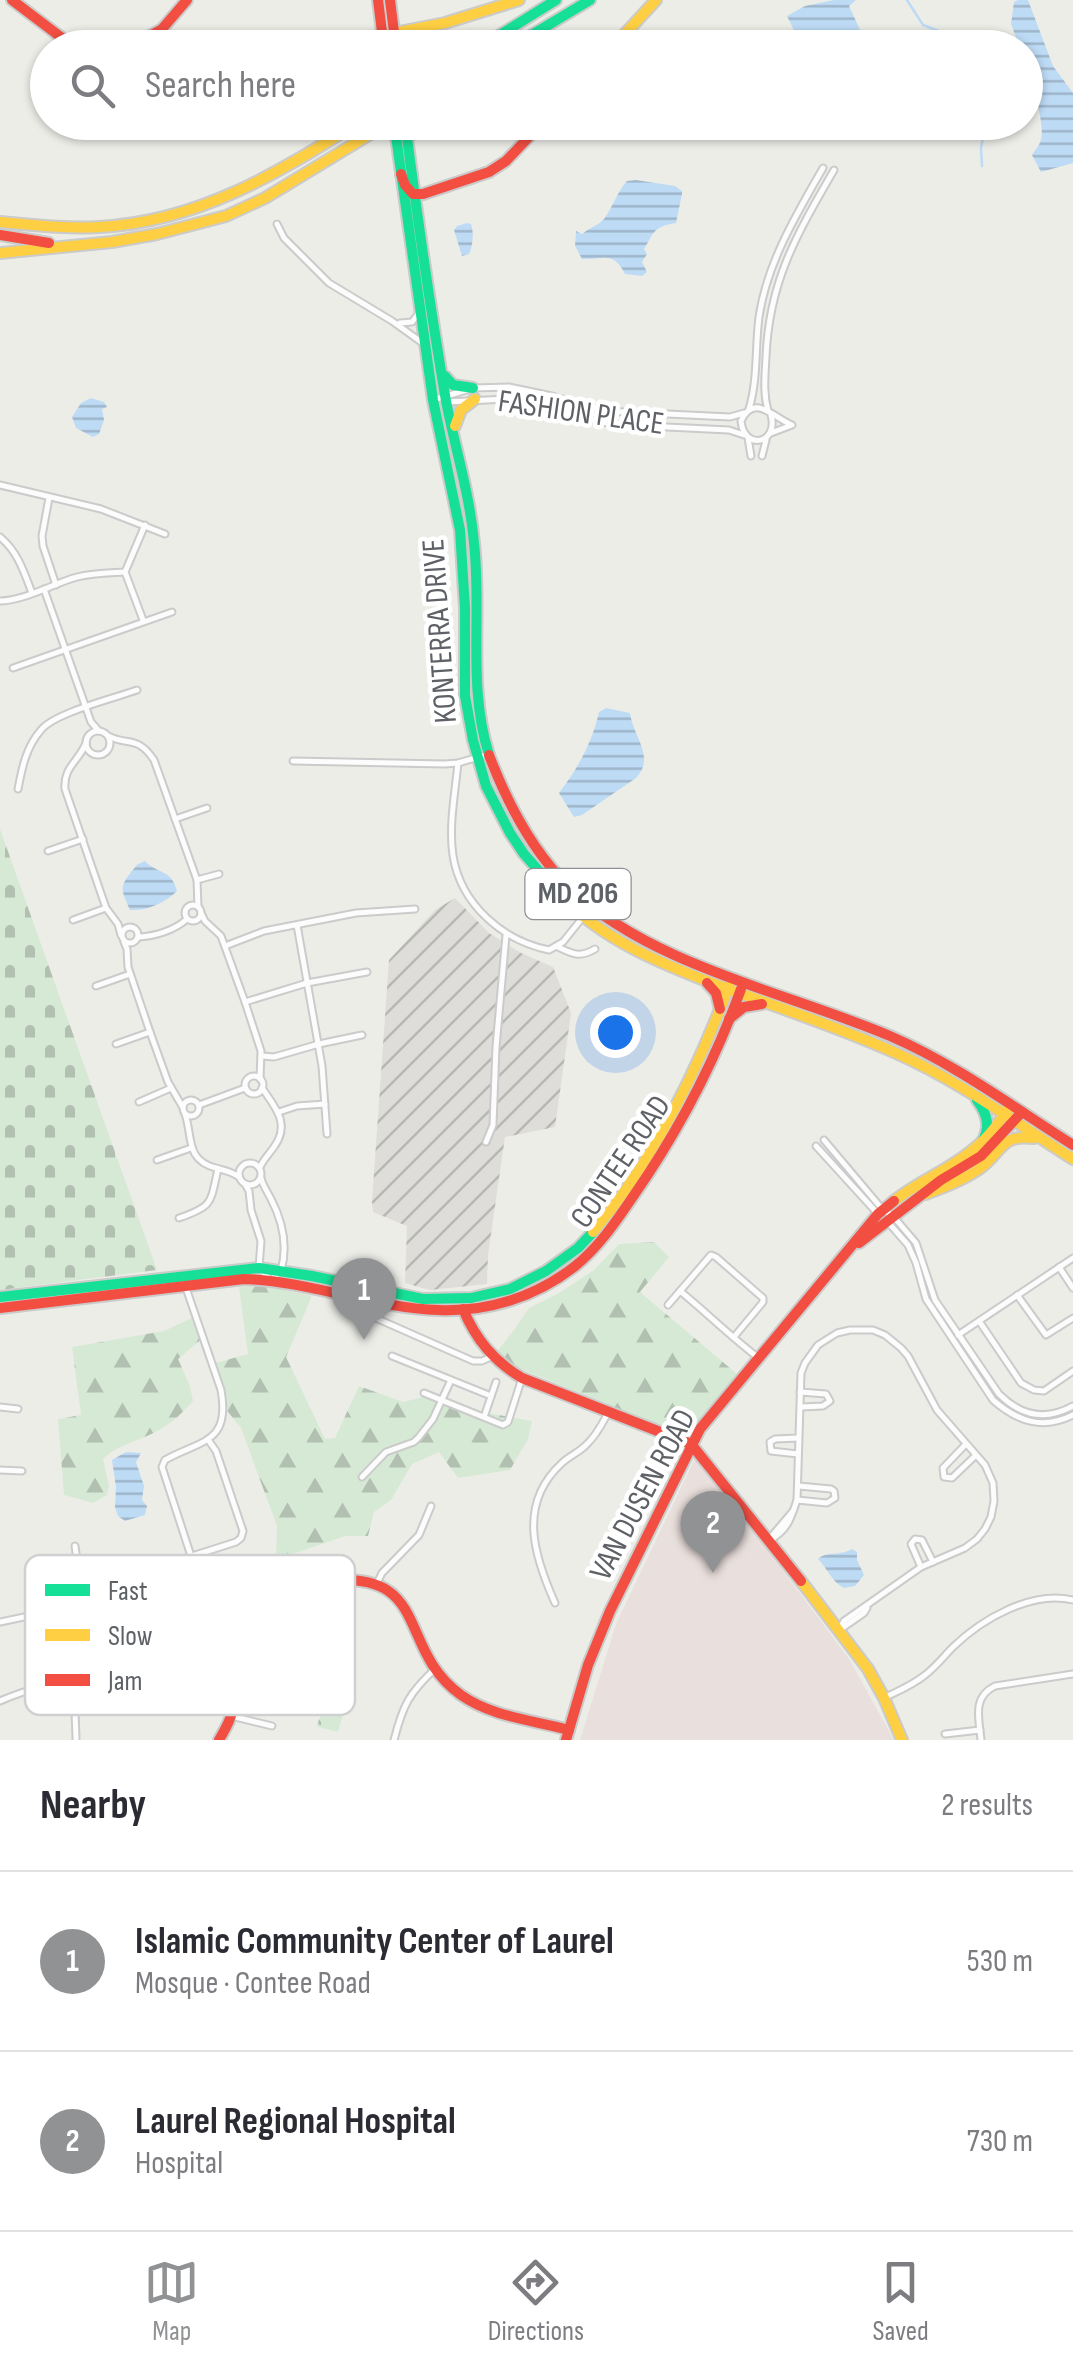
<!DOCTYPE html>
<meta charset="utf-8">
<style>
:root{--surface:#fff;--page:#f2f2f3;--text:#2b2b33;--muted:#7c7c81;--line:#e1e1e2;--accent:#909294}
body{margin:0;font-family:"Sofia Sans Condensed",sans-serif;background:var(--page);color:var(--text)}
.you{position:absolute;left:615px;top:1032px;width:35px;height:35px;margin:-25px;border:8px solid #fff;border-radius:50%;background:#1a73e8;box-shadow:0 0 0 15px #1a73e833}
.badge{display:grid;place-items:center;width:65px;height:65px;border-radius:50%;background:var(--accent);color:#fff;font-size:32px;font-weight:700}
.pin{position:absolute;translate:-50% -82px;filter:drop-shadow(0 2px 5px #0008)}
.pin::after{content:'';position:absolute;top:52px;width:35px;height:30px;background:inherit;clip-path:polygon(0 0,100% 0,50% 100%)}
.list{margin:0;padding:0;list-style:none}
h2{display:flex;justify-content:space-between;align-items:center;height:130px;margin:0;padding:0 40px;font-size:42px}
h2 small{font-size:32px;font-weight:400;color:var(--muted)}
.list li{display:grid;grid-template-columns:65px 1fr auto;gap:30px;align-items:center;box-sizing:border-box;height:180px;padding:0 40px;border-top:2px solid var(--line)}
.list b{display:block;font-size:38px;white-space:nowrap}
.list p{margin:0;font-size:32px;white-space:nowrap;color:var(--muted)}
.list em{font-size:32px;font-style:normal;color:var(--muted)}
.icon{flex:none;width:55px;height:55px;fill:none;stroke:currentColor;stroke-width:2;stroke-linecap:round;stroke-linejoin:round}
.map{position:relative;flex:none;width:1073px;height:1740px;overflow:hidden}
.search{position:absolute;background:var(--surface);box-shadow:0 2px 8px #0004;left:30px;right:30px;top:30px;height:110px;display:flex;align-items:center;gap:25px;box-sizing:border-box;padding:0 35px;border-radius:55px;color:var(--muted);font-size:38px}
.sheet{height:490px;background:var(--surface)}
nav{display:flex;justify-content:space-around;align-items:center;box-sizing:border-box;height:140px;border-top:2px solid var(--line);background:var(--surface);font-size:28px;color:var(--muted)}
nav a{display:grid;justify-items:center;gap:5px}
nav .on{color:var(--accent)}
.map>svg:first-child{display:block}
.industrial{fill:url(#industrial-furrows)}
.medical{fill:#e9dfdc}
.forest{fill:url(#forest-firs)}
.cemetery{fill:url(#cemetery-stones)}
.park{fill:url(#park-crowns)}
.water{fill:url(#water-rules)}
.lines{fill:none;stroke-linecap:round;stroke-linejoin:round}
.stream{stroke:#bedbf5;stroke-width:2.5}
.street-casing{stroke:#cacbca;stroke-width:9}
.fast-casing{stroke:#cacbca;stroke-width:14}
.slow-casing{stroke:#cacbca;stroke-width:14}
.jam-casing{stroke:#cacbca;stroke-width:14}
.street{stroke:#fcfcfc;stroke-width:5}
.fast{stroke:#16e098;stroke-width:10}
.slow{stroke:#ffcf43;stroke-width:10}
.jam{stroke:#f24e42;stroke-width:10}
.labels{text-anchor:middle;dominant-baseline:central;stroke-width:9;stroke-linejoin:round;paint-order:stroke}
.shield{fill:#fff;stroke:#8e9094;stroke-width:2.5}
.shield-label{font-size:30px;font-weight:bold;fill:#5e6166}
.street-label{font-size:32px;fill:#5e6166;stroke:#fff}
.key{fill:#fff;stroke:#cfd0d1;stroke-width:2.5}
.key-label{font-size:28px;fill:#5e6166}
</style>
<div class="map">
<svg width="1073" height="1740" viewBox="0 0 1073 1740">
<defs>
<pattern id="industrial-furrows" width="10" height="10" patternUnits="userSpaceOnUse" patternTransform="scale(2.5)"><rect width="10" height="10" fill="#deddd9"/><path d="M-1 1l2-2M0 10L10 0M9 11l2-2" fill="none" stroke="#b7b7b4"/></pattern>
<pattern id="forest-firs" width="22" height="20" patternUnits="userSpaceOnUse" patternTransform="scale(2.5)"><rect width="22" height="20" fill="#d6e9d5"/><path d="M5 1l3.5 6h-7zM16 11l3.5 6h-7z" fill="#b1c0b1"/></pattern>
<pattern id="cemetery-stones" width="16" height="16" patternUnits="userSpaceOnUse" patternTransform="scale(2.5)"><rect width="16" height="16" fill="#d6e9d5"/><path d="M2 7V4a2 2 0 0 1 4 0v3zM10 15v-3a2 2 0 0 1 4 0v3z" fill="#b1c0b1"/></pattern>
<pattern id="park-crowns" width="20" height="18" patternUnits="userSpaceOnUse" patternTransform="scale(2.5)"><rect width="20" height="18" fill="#d6e9d5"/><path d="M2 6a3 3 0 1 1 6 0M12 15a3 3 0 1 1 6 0" fill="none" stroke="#b1c0b1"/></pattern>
<pattern id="water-rules" width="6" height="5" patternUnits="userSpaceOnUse" patternTransform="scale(2.5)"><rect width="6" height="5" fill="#bedbf5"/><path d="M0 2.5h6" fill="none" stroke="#9eb5ca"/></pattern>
</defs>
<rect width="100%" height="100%" fill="#edede8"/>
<path class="industrial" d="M 455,898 L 489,933 L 521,953 L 553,967 L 571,1013 L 555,1127 L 505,1137 L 488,1255 L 487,1284 L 430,1290 L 405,1283 L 407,1226 L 373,1212 L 372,1201 L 389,960 L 435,910 Z"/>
<path class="medical" d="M 695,1458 L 747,1522 L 849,1659 L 894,1740 L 580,1740 L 616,1624 Z"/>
<g class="forest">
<path d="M 654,1242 L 669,1257 L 640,1292 L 737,1374 L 691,1429 L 686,1432 L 676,1432 L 516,1367 L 495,1354 L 514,1330 L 529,1308 L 559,1293 L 594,1270 L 619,1244 Z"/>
<path d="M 266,1286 L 312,1296 L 286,1357 L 325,1439 L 335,1438 L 359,1386 L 403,1402 L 435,1394 L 482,1412 L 532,1421 L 528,1439 L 510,1470 L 458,1478 L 439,1452 L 412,1464 L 391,1500 L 374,1512 L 368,1536 L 345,1536 L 281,1558 L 276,1555 L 277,1526 L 241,1428 L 224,1407 L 212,1364 L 248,1354 L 239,1287 Z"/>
<path d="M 196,1316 L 203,1338 L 178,1359 L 190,1386 L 193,1401 C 179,1417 166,1428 147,1436 C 131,1443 115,1447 103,1459 L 109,1486 L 107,1495 L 93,1503 L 64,1495 L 58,1419 L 81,1415 L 72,1347 L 164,1331 Z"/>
</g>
<path class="cemetery" d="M 0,829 L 157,1270 L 0,1290 Z"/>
<path class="park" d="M 326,1705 L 344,1710 L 338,1732 L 318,1727 L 317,1724 Z"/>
<g class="water">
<path d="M 834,0 L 856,0 L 849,6 L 868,47 L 802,47 L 787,16 L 805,6 Z"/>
<path d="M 1018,0 L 1028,0 L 1053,66 L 1073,93 L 1073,163 L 1041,172 L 1032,155 C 1035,150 1039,146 1041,140 C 1046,118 1026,73 1026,48 L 1020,47 L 1011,24 L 1014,2 Z"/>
<path d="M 636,180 L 675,186 L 682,191 L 682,194 L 676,223 C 653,227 655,231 644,249 L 647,254 L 642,262 L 647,272 L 642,276 L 625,274 C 613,250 603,260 582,259 L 575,246 L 576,231 L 582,234 C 589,228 599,225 604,219 C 613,207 617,192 627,181 Z"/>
<path d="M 467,223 L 471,224 C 474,232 473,246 469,254 L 462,256 L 454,230 L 457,226 Z"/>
<path d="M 91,398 L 104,402 L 107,407 L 102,409 L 104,420 L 99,434 L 93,437 L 76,428 L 72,417 L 81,403 Z"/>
<path d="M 606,708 L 630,713 C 633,737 656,757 636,778 L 582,815 L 574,817 L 559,793 C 578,768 592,743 599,712 Z"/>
<path d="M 145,861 C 158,875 171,868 177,891 C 165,903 147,911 130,910 C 122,891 118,888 132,871 C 140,862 134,866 145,861 Z"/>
<path d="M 126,1452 L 141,1453 L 136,1462 L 144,1486 L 142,1500 L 147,1506 L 145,1515 L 125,1521 L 118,1516 L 115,1507 L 116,1487 L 112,1460 Z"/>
<path d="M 852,1549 L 857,1552 L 857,1560 L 864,1575 L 855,1586 L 844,1588 C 832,1582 827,1568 818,1559 C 826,1551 841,1556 852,1549 Z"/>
</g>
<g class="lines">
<g class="stream">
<path d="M 907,0 L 923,25 L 939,31 L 939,39 L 947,48"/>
<path d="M 933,48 L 929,39 L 934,32"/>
<path d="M 982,166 L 981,148 L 986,122"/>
</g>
<defs>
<g id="street">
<path d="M 277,224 L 284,238 L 329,283 L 392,321 L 424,344"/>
<path d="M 400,323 L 412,322 L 419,313"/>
<path d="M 433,400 L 473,388 L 509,387 L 552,396 L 605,411 L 730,417 L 744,413"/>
<path d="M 446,402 L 507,399 L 600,422 L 625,425 L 729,430 L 744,435"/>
<path d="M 749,409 C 758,380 755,347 759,317 C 767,263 796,215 823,168"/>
<path d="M 768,411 C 763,393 765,376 766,357 C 769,281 797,234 834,170"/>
<path d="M 771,433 L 792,425 C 773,417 754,393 741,421 C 744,451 779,444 771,415"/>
<path d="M 748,438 L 751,456"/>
<path d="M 762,456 L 766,440"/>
<path d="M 0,485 L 101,509 L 165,534"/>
<path d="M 49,498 L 42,536 L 43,546 L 56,585"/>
<path d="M 0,537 C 18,552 24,572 32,593"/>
<path d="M 44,589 L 91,722 L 99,731"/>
<path d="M 0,601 C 26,600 52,584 77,577 C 93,573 109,573 125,572"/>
<path d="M 143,620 L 125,572 L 145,525"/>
<path d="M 13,668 L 172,612"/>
<circle cx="98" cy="743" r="12"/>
<path d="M 108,736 C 128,746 137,735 154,760 L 197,880 L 198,907"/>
<path d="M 86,743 C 79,761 63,767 65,789 L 106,908 L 118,924 L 121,935"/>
<path d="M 293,761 L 445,764 L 458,763 L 489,754"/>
<path d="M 458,763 C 452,822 438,872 487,918 C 505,935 524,945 549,950 L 563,942 L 591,907"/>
<path d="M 18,789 C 22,768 26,747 41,730 C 54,713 115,698 137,690"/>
<path d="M 175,819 L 207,808"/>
<path d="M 48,851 L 83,839"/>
<path d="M 197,880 L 219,874"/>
<circle cx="193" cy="913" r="8"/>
<path d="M 201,913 L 205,921 L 221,936 L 245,1002 L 261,1051 L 260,1079"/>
<path d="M 73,920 L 106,908"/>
<path d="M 297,925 L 322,1066 L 327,1134"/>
<circle cx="130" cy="935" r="8"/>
<path d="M 139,937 C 156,936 175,930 187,919"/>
<path d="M 124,942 L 127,949 L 128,967 L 150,1032 L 168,1082 L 182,1106"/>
<path d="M 225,946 L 264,931 L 356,913 L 415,909"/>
<path d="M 558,947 C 572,954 580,958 595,949"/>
<path d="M 96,986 L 130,974"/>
<path d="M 245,1002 L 307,983 L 367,972"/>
<path d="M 116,1044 L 150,1032"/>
<path d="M 262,1056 L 274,1057 L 319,1044 L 362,1035"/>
<circle cx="254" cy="1085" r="9"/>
<circle cx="191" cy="1108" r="8"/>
<path d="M 139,1102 L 171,1088"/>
<path d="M 199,1105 L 245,1088"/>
<path d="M 279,1112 L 297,1106 L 325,1104"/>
<path d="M 185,1114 C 193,1137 185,1160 216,1168 C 226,1171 231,1171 239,1177"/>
<path d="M 824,1140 L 883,1210 L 893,1216 L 916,1243 L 935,1300 L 999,1394 C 1021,1416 1046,1421 1073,1406"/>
<path d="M 486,1142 L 493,1125 L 496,1047 L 506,935"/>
<path d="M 816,1146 L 878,1214"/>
<path d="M 157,1160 L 191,1148"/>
<circle cx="250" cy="1174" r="11"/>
<path d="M 260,1167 C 264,1159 269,1154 274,1147 C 291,1124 275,1107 262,1088"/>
<path d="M 245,1184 L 249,1191 L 251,1210 L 261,1241 L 259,1268 L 271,1280 L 281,1271 C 288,1246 283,1222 271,1199 C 267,1191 263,1186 261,1178"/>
<path d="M 179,1218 C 214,1206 210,1203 218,1169"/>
<path d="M 887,1221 L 908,1245 L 916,1263 L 926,1299 L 993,1400 C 1018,1422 1043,1430 1073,1415"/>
<path d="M 1059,1267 L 1073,1288"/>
<path d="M 185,1285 L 221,1390 C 231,1444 200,1440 165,1460 L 162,1467 L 191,1556"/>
<path d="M 1017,1295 L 1046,1335 L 1073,1318"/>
<path d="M 668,1305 L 680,1291"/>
<path d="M 353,1308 L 473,1361 L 482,1361 L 491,1357"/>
<path d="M 979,1321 L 1021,1383 L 1034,1390 L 1044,1391 L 1073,1371"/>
<path d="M 958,1335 L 1073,1258"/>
<path d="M 734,1337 L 763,1302 L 763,1298 L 716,1257 L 711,1255 L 680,1291 C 707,1313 732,1338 760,1359"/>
<path d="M 392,1356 L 491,1396"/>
<path d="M 800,1392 L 826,1394 L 830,1401 L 823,1406 L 801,1407"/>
<path d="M 424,1393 L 503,1425 L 508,1422 L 522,1378"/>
<path d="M 0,1407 L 18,1409"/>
<path d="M 484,1417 L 496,1382"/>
<path d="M 966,1444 L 943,1468 L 944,1477 L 952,1478 L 976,1455"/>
<path d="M 798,1454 L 771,1451 L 770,1442 L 775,1439 L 798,1438"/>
<path d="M 0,1470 L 22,1471"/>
<path d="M 362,1477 L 386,1452 L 414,1442 L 419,1437 L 433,1419 L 451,1380"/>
<path d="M 797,1500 L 827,1503 L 835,1498 L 834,1491 L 831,1489 L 799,1486"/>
<path d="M 771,1537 L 793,1511"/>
<path d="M 770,1540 C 788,1530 791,1518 797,1500 L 801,1373 L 805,1363 L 818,1345 L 837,1333 L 850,1330 L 873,1330 L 885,1335 L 901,1348 L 908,1356 L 937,1410 L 985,1465 L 993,1483 L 994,1501 L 991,1517 L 985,1529 L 977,1539 L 965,1548 L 921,1567 L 844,1621 L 839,1630"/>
<path d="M 148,1564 L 156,1566 L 164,1565 L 236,1542 L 241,1538 L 243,1531 L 216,1451 L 209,1441"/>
<path d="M 921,1567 L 911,1544 L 915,1539 L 922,1540 L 933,1562"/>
<path d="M 377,1583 L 382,1573 L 419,1535 L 431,1506"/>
<path d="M 555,1603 C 534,1556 517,1504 562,1463 C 569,1456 580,1452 587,1444 C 597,1435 603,1422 609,1411"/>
<path d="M 75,1612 L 79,1574 L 75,1546"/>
<path d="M 0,1622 L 43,1613 L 75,1612 L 103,1623 L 141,1662 L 160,1675"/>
<path d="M 841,1629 L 864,1613 L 867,1608"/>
<path d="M 884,1698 C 898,1691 913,1685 925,1675 C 936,1667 944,1656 953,1647 C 982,1619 1032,1590 1073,1600"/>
<path d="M 0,1701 C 28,1689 47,1684 77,1685"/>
<path d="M 231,1716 L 272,1726"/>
<path d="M 945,1734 L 980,1730"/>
<path d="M 76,1740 C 76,1723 73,1702 77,1685 C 89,1639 145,1600 192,1607 C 227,1613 260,1635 291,1652"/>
<path d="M 394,1740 C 403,1705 409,1693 436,1668"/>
<path d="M 981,1740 C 979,1718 972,1697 995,1686 L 1073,1674"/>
</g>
<g id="fast">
<path d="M 479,48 L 556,0"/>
<path d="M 510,48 L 590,0"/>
<path d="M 394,122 L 433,400 L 460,530 L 465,608 L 465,696 L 473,740 L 486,786 L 510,833 L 524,854 L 560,895"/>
<path d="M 405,122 C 417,215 430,308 446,401 C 455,448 470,495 474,543 C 482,614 467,685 489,755"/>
<path d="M 445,376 L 453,385 L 473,388"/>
<path d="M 977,1100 C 988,1115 991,1128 981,1144"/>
<path d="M 0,1297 L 259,1268 L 312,1276 L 423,1299 L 471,1298 L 510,1289 L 546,1271 L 578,1248 L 593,1232"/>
</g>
<g id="slow">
<path d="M 383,41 L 394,33 L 445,23 L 519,0"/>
<path d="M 612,48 L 656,0"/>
<path d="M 0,222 C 33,225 66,229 99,227 C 197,222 279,173 359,122"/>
<path d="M 0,253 L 112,242 L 157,234 L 226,216 L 265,198 L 390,122"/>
<path d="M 455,426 L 461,410 L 475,399"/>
<path d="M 560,895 C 603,940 660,963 717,985 C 777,1007 839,1027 896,1053 C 959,1081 1015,1122 1073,1159"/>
<path d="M 926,1194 C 944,1187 963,1180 979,1169 C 1003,1152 999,1134 1034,1138"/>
<path d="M 894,1201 C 919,1181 951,1169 975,1148 C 990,1136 1000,1121 1011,1105"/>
<path d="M 593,1232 C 654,1160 696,1074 729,986"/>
<path d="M 801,1581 L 868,1669 L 884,1698 L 902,1740"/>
</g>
<g id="jam">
<path d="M 12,0 L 66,41 L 82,48"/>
<path d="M 378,0 L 384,48"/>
<path d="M 390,0 L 396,48"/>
<path d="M 128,48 L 162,29 L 187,0"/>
<path d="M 401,174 L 405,185 L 413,194 L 423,194 L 489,172 L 506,161 L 543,122"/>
<path d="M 0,235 L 49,243"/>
<path d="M 489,755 C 508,805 533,853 572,890 C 653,966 789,993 890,1036 C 955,1064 1013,1107 1073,1145"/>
<path d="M 707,983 L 716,993 L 720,1009"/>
<path d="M 729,1019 L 744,1007 L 762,1004"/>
<path d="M 859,1243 L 941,1180 L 981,1156 L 1022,1112"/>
<path d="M 0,1308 L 244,1279 C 310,1281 373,1308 439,1310 C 488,1312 535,1297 574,1267 C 598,1248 615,1223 632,1198 C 678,1132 714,1064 741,989"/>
<path d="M 463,1309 C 476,1340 494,1361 522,1378 L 691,1444 L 801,1581"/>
<path d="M 219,1740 C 224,1731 230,1722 232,1712 C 239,1680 223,1655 243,1623 C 258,1599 285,1586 313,1582 C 436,1565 393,1646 461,1695 C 492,1717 533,1720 569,1730"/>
<path d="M 566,1740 L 588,1665 L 610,1611 L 700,1429 L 878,1214 L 894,1201"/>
</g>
</defs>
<use href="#street" class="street-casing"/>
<use href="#fast" class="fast-casing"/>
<use href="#slow" class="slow-casing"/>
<use href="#jam" class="jam-casing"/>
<use href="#street" class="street"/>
<use href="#fast" class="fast"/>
<use href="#slow" class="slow"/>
<use href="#jam" class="jam"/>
</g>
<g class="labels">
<rect class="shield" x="525.5" y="869" width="105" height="50" rx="8"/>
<g class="shield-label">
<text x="578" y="894">MD 206</text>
</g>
<g class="street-label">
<text transform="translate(581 413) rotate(8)">FASHION PLACE</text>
<text transform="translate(440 631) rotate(-94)">KONTERRA DRIVE</text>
<text transform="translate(621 1162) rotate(-56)">CONTEE ROAD</text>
<text transform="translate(643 1495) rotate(-62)">VAN DUSEN ROAD</text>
</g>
</g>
<rect x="25" y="1555" width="330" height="160" rx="15" class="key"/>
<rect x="45" y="1584" width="45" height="12" fill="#16e098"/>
<rect x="45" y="1629" width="45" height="12" fill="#ffcf43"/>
<rect x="45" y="1674" width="45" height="12" fill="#f24e42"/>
<g class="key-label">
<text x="108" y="1600">Fast</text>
<text x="108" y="1645">Slow</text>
<text x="108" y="1690">Jam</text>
</g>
</svg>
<div class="you"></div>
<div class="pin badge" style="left:364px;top:1340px">1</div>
<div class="pin badge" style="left:713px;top:1573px">2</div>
<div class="search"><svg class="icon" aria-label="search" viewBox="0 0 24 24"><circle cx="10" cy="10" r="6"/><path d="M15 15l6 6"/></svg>Search here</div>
</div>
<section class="sheet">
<h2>Nearby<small>2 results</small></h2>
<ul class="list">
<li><span class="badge">1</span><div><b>Islamic Community Center of Laurel</b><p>Mosque · Contee Road</p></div><em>530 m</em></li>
<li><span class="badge">2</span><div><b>Laurel Regional Hospital</b><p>Hospital</p></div><em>730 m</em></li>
</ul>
</section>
<nav>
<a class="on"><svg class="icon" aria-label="map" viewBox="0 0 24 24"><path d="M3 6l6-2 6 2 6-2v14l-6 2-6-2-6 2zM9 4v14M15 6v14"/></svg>Map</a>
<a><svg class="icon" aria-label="directions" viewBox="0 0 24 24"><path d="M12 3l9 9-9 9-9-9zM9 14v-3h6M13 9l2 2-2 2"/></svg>Directions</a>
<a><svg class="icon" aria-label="saved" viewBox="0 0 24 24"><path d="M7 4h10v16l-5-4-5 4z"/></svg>Saved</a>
</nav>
